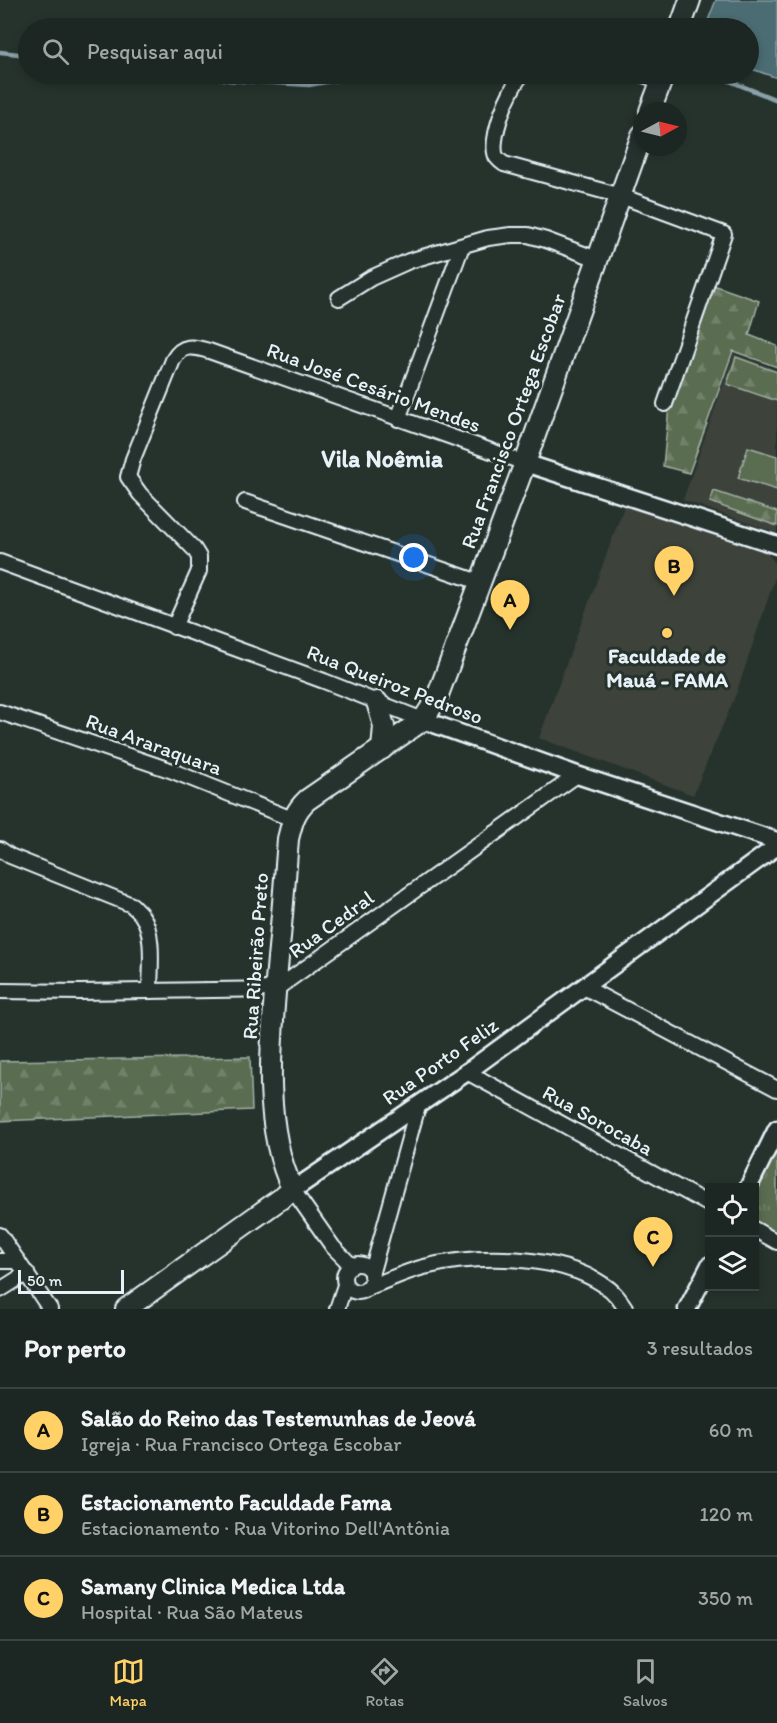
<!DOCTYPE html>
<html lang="pt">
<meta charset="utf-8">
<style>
:root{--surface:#1c2622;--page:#252e2a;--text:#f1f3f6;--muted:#a0a5a5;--line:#3a4340;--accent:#ffd166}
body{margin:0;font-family:Itim,sans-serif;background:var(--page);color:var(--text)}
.controls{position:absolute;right:18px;bottom:18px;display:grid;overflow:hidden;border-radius:0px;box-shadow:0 3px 9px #0003}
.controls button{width:54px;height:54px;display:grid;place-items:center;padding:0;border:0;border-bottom:2px solid var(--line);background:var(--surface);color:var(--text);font:30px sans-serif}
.compass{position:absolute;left:633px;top:102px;width:54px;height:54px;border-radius:50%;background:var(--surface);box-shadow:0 3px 9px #0003;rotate:83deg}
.scale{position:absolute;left:18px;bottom:15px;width:106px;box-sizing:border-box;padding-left:6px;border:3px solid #e8f1f8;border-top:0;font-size:16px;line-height:21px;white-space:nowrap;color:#e8f1f8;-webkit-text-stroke:4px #26332d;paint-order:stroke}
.you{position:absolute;left:414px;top:558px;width:21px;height:21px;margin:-15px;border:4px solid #fff;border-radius:50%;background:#1a73e8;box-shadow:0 0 0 9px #1a73e833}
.badge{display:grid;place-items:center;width:39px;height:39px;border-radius:50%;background:var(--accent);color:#111;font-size:20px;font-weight:700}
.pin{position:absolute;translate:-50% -50px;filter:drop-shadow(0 2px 3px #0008)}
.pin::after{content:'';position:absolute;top:32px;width:21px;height:18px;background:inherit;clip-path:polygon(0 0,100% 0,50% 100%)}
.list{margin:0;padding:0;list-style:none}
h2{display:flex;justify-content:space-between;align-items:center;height:78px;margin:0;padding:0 24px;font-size:26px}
h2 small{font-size:20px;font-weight:400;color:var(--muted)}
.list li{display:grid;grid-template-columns:39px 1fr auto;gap:18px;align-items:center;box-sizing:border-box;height:84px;padding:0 24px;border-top:2px solid var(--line)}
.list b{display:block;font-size:22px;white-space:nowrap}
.list p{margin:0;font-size:20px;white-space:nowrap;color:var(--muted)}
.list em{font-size:20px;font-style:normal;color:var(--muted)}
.icon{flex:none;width:33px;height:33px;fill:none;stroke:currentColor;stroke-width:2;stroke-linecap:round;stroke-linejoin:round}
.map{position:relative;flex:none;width:777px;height:1309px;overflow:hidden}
.search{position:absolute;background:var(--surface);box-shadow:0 3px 9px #0003;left:18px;right:18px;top:18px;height:66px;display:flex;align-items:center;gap:15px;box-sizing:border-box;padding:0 21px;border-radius:33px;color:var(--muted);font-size:22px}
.sheet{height:330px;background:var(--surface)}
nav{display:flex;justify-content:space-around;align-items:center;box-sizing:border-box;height:84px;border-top:2px solid var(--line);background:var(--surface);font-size:16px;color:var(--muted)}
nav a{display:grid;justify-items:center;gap:3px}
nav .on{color:var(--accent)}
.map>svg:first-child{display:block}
.built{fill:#3c423b}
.grass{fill:url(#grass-tufts);stroke:#a1afa4;stroke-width:1.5}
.forest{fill:url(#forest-firs);stroke:#a1afa4;stroke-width:1.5}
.pitch{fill:#5a6d51;stroke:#a1afa4;stroke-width:1.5}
.water{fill:#4c6c72;stroke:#8aa1a8;stroke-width:1.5}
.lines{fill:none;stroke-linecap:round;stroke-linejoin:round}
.stream{stroke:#8aa1a8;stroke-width:4.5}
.minor-casing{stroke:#e8f1f8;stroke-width:18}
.tertiary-casing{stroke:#e8f1f8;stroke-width:21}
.secondary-casing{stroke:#e8f1f8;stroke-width:24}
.minor{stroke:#26332d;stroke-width:14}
.tertiary{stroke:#26332d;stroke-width:16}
.secondary{stroke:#26332d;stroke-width:20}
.poi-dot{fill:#ffd166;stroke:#26332d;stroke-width:2}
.labels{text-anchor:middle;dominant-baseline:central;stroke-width:6;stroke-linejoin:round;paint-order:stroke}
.street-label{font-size:21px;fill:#e8f1f8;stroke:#26332d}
.poi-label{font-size:21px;font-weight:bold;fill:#e8f1f8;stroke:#26332d}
.quarter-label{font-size:24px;font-weight:bold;fill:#e8f1f8;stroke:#26332d}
</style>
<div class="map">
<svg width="777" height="1309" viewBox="0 0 777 1309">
<defs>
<pattern id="grass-tufts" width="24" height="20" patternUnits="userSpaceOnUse" patternTransform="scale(1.5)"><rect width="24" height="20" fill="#5a6d51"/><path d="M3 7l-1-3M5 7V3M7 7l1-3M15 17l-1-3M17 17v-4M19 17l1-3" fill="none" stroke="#72826b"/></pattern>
<pattern id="forest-firs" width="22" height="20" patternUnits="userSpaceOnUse" patternTransform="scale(1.5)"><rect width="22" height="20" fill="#5a6d51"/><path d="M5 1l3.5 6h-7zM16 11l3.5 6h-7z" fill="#72826b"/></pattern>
</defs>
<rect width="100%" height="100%" fill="#26332d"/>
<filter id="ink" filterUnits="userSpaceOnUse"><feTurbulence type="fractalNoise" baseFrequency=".0167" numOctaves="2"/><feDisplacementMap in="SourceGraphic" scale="12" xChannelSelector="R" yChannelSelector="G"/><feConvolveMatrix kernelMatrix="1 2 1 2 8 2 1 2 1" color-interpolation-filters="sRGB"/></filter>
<g filter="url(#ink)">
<g class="built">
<path d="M 734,354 L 777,370 L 777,533 L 683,500 Z"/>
<path d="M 625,504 L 762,547 L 777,565 L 777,572 L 736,694 L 693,795 L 539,738 Z"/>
</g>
<path class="grass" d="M 777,1139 L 777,1233 L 755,1221 L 754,1188 Z"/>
<g class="forest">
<path d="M 713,285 L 759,301 L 749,335 L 777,346 L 777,367 L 733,351 L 689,473 L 663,466 L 669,407 Z"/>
<path d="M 736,357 L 777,372 L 777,401 L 727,384 Z"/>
<path d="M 714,491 L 777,512 L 777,526 L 710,502 Z"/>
<path d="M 250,1057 L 252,1110 L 0,1121 L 0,1061 Z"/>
</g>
<path class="pitch" d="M 748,447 L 777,456 L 777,490 L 738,478 Z"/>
<path class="water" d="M 716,0 L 777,0 L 777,78 L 749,68 L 748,28 L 705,28 Z"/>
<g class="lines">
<g class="stream">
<path d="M 0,52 L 28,55"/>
<path d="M 201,74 L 228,80 L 309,85 L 370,74"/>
<path d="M 712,74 L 777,100"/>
</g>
<defs>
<g id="minor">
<path d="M 523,74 C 510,85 487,143 497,158 C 497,159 504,164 504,164 L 621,196 L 724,234 L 665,404"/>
<path d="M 641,74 L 661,82"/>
<path d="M 339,298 L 371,278 L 409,261 L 488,238 L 511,235 L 528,235 L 546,240 L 597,259"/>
<path d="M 398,419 L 462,246"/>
<path d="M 245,502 L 479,582"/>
<path d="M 0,562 L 324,681 L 423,720"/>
<path d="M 174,627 L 199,571 L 199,557 L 194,549 L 140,494 L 128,477 L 133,459 L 173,360 C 182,344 193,346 209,351 L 525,463"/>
<path d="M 0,712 L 170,770 L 292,819"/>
<path d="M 0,849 L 10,856 L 132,905 C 135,909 140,912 142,916 C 155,933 150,971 150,991"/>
<path d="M 584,987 L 777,1089"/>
<path d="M 0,991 L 80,992 L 276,989 L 577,775"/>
<path d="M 467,1072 L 710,1205"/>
<path d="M 293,1190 L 333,1247 L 352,1266"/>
<path d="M 754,1229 L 777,1242"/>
<path d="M 0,1235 L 50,1309"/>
<path d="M 0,1261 L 18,1261"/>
<circle cx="358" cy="1278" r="14"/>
<path d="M 371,1275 L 418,1106"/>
<path d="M 367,1288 C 386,1281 404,1272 424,1267 C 476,1254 558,1254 604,1285 C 614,1291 620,1300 626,1309"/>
<path d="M 0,1290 L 27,1273"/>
<path d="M 337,1309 L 345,1285"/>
</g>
<g id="tertiary">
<path d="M 525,463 L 777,545"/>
<path d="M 423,720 L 577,775 L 777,841"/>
<path d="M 748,1188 L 777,1129"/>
<path d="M 293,1190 L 467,1072 L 777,846"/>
<path d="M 687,1309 L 710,1265"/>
</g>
<g id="secondary">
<path d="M 680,28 L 690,0"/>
<path d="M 650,111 L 664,74"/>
<path d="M 377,702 L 384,726 L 382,749"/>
<path d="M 126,1309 L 293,1190 C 260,1124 272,1030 278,958 C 282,919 285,879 288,839 C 292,823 294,812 307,800 L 423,720 L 436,700 L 525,463 L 642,135"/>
</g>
</defs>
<use href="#minor" class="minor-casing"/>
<use href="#tertiary" class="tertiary-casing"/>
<use href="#secondary" class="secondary-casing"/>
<use href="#minor" class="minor"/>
<use href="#tertiary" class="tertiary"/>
<use href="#secondary" class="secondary"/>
</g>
</g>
<circle class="poi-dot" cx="667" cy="633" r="6"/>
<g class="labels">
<g class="street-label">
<text transform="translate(374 387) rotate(20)">Rua José Cesário Mendes</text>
<text transform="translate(513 421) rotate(-70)">Rua Francisco Ortega Escobar</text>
<text transform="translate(395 684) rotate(21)">Rua Queiroz Pedroso</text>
<text transform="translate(154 744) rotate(20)">Rua Araraquara</text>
<text transform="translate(331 924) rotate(-36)">Rua Cedral</text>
<text transform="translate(255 956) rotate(-86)">Rua Ribeirão Preto</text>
<text transform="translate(440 1061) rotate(-35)">Rua Porto Feliz</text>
<text transform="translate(598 1120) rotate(29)">Rua Sorocaba</text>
</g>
<g class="poi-label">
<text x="667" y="655">Faculdade de<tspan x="667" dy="24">Mauá - FAMA</tspan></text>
</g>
<g class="quarter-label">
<text x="382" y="458">Vila Noêmia</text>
</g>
</g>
</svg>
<div class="controls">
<button><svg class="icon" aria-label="locate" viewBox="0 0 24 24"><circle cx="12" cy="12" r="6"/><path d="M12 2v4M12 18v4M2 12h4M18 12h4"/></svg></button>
<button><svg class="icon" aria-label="layers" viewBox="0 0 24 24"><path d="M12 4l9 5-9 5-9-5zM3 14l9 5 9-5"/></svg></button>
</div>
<svg class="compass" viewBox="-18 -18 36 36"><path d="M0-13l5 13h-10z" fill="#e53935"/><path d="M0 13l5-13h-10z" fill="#a0a5a5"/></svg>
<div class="scale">50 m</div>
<div class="you"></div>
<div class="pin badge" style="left:510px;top:630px">A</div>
<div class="pin badge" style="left:674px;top:596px">B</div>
<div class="pin badge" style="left:653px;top:1267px">C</div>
<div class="search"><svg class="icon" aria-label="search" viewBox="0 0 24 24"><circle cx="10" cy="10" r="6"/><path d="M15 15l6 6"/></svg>Pesquisar aqui</div>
</div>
<section class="sheet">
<h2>Por perto<small>3 resultados</small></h2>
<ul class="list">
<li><span class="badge">A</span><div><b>Salão do Reino das Testemunhas de Jeová</b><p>Igreja · Rua Francisco Ortega Escobar</p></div><em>60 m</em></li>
<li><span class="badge">B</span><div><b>Estacionamento Faculdade Fama</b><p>Estacionamento · Rua Vitorino Dell'Antônia</p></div><em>120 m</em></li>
<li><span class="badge">C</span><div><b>Samany Clinica Medica Ltda</b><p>Hospital · Rua São Mateus</p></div><em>350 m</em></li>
</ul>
</section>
<nav>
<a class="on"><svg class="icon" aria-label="map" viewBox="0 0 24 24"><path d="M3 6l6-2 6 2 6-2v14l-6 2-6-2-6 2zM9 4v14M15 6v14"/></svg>Mapa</a>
<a><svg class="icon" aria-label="directions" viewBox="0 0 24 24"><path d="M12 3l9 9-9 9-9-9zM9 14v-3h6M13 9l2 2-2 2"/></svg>Rotas</a>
<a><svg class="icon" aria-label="saved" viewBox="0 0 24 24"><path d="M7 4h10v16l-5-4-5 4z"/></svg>Salvos</a>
</nav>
